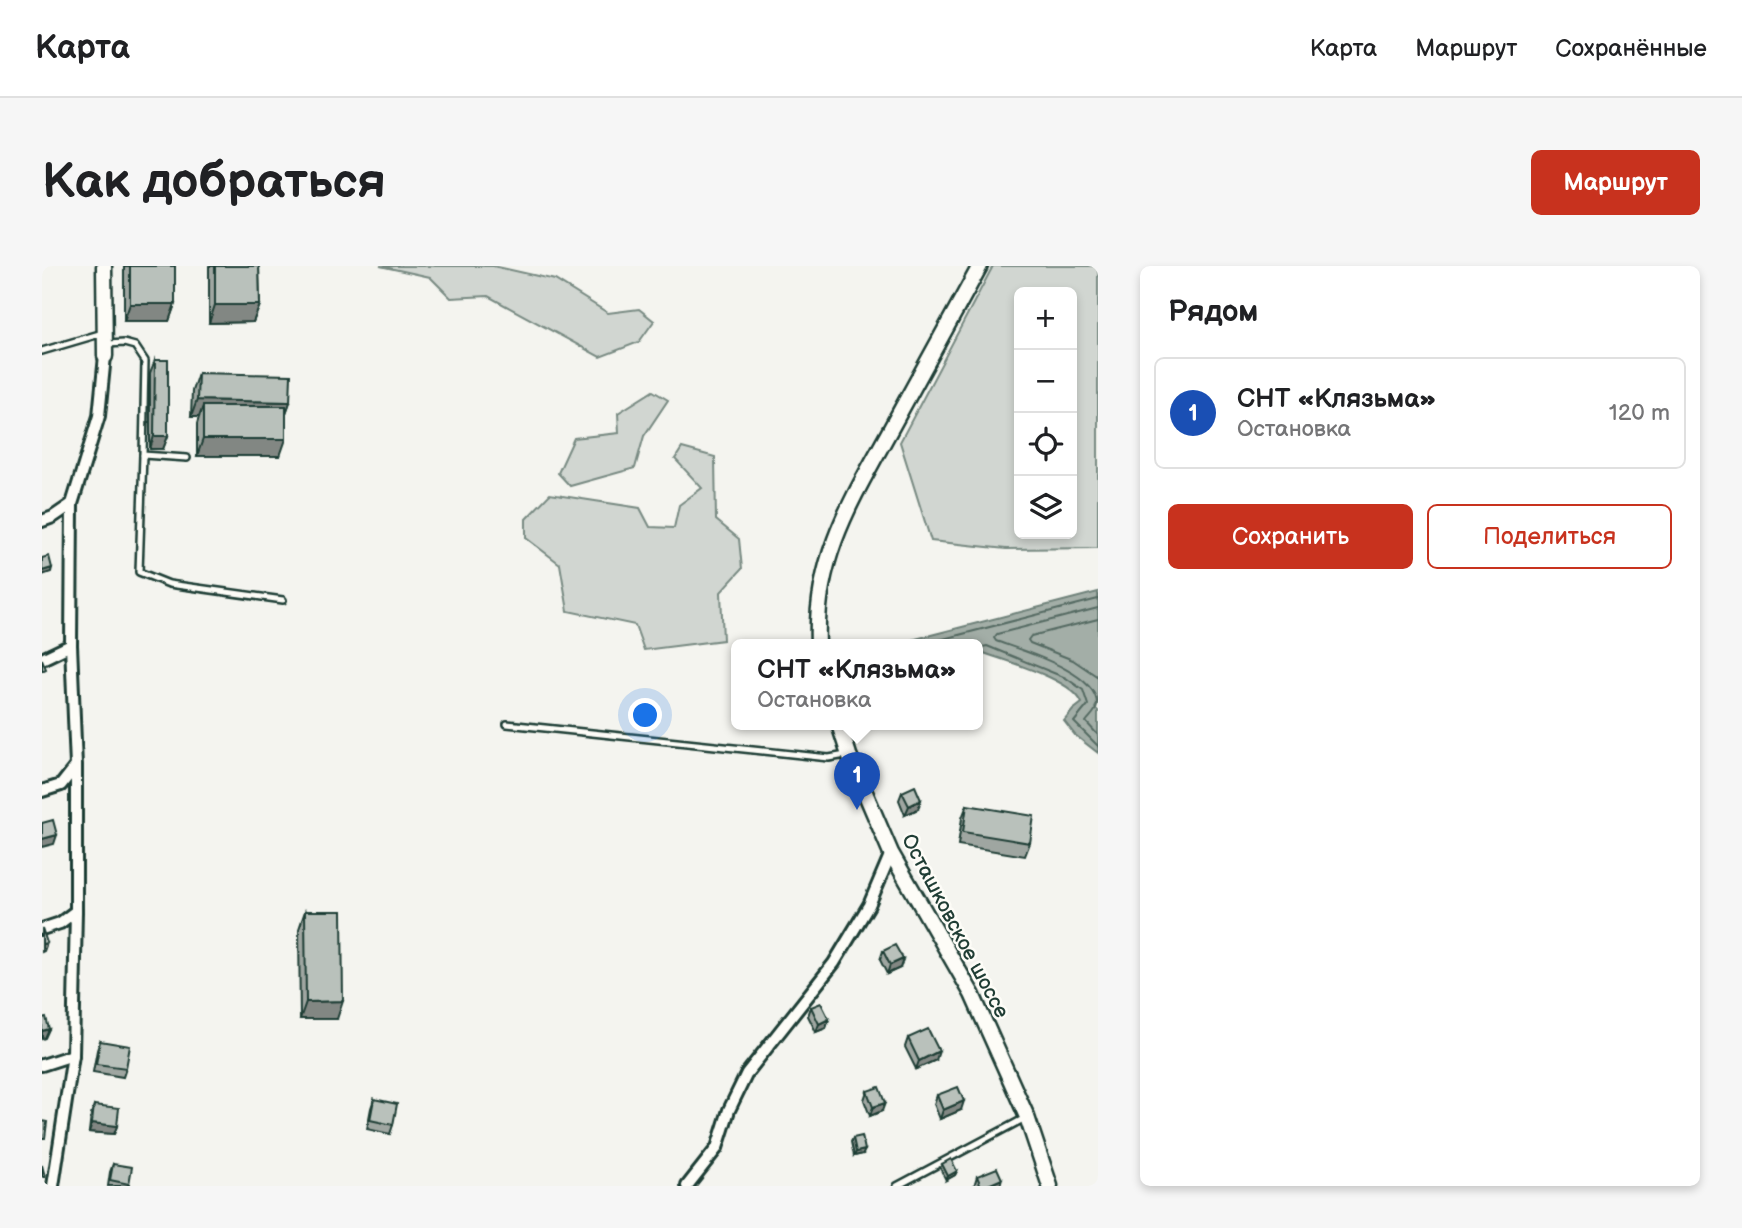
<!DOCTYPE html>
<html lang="ru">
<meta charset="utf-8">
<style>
:root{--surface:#fff;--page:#f6f6f6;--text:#202124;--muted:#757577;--line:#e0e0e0;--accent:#c8321e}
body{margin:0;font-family:"Balsamiq Sans",sans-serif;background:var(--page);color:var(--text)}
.controls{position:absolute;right:21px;top:21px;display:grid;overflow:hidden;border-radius:10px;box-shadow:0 4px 10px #0003}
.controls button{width:63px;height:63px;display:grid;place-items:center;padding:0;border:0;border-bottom:2px solid var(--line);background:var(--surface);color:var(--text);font:35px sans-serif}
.you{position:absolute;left:604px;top:450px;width:24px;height:24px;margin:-18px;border:5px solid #fff;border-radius:50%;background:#1a73e8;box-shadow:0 0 0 10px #1a73e833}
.badge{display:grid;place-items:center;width:46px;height:46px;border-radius:50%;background:var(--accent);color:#fff;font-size:23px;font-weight:700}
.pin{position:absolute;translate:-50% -58px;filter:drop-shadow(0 2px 4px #0008)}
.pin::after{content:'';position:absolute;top:37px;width:24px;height:21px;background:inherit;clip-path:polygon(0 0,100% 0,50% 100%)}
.popup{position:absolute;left:689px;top:373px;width:252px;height:91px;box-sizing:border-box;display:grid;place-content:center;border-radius:10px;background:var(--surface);filter:drop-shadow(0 2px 5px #0005);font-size:23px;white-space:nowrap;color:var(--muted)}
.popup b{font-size:26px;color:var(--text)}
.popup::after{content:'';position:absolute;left:50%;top:100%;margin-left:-14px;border:14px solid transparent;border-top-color:var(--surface)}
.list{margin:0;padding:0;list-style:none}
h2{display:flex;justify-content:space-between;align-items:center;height:91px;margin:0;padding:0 28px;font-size:30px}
h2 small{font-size:23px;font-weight:400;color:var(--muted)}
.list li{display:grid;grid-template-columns:46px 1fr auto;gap:21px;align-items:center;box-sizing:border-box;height:112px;margin:0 14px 14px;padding:0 14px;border:2px solid var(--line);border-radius:10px}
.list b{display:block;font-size:26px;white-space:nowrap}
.list p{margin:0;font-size:23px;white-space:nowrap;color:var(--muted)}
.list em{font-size:23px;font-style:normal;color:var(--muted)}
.actions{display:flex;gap:14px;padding:21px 28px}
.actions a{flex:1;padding:16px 0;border:2px solid var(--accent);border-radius:10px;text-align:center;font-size:24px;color:var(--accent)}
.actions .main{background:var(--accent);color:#fff}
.icon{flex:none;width:38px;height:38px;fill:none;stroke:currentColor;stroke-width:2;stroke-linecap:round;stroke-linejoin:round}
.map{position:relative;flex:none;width:1056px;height:920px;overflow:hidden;border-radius:10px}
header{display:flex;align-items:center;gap:42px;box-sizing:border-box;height:98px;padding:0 35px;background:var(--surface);border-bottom:2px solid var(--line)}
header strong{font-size:33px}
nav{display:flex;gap:38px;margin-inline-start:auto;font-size:24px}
.intro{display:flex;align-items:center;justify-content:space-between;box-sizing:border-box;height:168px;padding:0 42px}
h1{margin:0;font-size:49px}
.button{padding:18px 32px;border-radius:10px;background:var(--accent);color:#fff;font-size:24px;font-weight:700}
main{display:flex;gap:42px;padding:0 42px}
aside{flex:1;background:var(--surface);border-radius:10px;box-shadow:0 4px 10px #0003}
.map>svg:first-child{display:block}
.green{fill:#d1d6d1;stroke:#788a82;stroke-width:2;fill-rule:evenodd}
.water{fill:#a3aea7;stroke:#6e8179;stroke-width:2}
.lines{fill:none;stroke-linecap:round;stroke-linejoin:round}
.shore{stroke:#546a62;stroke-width:2}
.service-casing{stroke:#1f3d34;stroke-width:10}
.minor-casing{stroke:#1f3d34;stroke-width:16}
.tertiary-casing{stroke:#1f3d34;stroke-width:19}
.service{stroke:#fdfcf7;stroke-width:5}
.minor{stroke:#fdfcf7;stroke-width:10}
.tertiary{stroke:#fdfcf7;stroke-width:14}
.wall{fill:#9fa6a1;stroke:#1f3d34;stroke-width:2}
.shaded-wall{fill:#828783;stroke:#1f3d34;stroke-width:2}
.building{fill:#b9c1bb;stroke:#1f3d34;stroke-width:2}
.labels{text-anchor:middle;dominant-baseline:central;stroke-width:5;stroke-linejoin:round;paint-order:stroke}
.street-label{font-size:21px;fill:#1f3d34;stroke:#fdfcf7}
</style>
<header>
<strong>Карта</strong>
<nav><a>Карта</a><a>Маршрут</a><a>Сохранённые</a></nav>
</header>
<div class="intro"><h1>Как добраться</h1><a class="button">Маршрут</a></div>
<main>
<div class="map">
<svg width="1056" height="920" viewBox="0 0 1056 920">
<rect width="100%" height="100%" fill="#f4f4ef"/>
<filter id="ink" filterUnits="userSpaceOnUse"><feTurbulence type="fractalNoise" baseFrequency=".0143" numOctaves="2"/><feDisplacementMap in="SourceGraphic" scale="14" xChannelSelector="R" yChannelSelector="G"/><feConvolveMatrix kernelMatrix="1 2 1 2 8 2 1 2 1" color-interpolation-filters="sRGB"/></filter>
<g filter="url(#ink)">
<g class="green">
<path d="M 338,0 L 451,0 L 513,14 L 566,47 L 597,43 L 612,55 L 597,76 L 558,91 L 446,30 L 409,32 L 388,11 Z"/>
<path d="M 951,0 L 1056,0 L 1056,282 L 964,283 L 889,275 L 858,176 ZM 1030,26 L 1030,268 L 977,268 L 977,26 Z"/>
<path d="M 611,125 L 626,134 L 602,170 L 593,202 L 528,220 L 516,207 L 532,172 L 577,167 L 576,147 Z"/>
<path d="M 640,182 L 673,191 L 674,254 L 697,273 L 700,303 L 679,326 L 681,374 L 602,384 L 593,359 L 526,345 L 518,298 L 484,272 L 484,253 L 508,228 L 598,242 L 608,261 L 632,262 L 637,239 L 660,222 L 633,193 Z"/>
</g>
<path class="water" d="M 1056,326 L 1056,436 L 1053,442 L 1056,445 L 1056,487 L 1033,469 L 1022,455 L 1031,444 L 1040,437 C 1030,413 966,396 942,387 L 936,390 L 936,378 L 854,378 Z"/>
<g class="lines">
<g class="shore">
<path d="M 1056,342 L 955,368 L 952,372 L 954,375 C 978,384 1056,406 1055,439 C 1054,447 1047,451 1044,456 L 1056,469"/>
<path d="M 1056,353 L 989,370 L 986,374 L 988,377 L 1031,394 L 1056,411"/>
<path d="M 882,378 L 1056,333"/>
<path d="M 936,382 L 945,380 L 1024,412 L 1041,424 L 1046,439 L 1032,456 L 1056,480"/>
</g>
<defs>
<g id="service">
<path d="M 66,78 L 82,77 L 93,80 L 103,95 L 101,189 L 145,192"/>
<path d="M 0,85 L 61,67"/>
<path d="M 101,189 L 97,306 L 127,318 L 241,334"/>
<path d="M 465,458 L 787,492 L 804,489"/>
<path d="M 855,920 L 985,851"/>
</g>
<g id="minor">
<path d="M 0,255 L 11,251 L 30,238"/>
<path d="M 0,393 L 29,379"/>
<path d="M 0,525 L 19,519 L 34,500"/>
<path d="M 0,663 L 18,657 L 34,645"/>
<path d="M 0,799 L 31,789"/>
<path d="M 11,920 L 31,789 L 34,645 L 34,500 L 29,379 L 30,238 L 57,150 L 63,90"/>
<path d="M 645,920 L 675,882 L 687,844 L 705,807 L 792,697 L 827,639 L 849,587"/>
</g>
<g id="tertiary">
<path d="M 62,0 L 63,90"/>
<path d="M 776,378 C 772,289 813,229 853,155 C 881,103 910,52 938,0"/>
<path d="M 797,458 L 807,489 L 849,587 L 930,728 L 985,851 L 1008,920"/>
</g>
</defs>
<use href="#service" class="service-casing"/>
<use href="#minor" class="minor-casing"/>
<use href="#tertiary" class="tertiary-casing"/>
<use href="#service" class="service"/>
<use href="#minor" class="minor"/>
<use href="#tertiary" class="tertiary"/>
</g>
<g class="wall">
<path d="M 82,0 L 133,0 L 133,38 L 127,55 L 82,55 Z"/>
<path d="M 167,0 L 217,0 L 218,39 L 211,56 L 167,57 Z"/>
<path d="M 113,94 L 126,170 L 121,183 L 108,183 L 108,107 Z"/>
<path d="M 156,107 L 248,136 L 244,147 L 238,190 L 155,190 L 155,158 L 157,151 L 149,151 L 150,125 Z"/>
<path d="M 860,526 L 876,543 L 863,549 L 857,534 Z"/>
<path d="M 925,539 L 988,577 L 983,590 L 916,579 L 920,552 Z"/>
<path d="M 263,645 L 295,753 L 258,753 L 257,663 Z"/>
<path d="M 841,685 L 861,693 L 858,702 L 845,708 L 838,694 Z"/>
<path d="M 769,741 L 787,753 L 784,762 L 774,766 L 766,750 Z"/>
<path d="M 866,772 L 894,794 L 874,803 L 863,781 Z"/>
<path d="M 58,775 L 84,802 L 81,811 L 51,806 L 55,784 Z"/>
<path d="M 825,825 L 840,845 L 828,850 L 822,834 Z"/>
<path d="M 895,829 L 919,844 L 898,853 L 892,838 Z"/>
<path d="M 332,833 L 351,859 L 348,868 L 325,863 L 329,842 Z"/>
<path d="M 52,839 L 75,860 L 72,868 L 47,866 L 49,848 Z"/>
<path d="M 811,872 L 821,888 L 812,890 L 809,876 Z"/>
<path d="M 71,898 L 87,918 L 86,920 L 66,920 L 68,906 Z"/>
<path d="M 900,898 L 915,905 L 913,909 L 904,914 L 898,902 Z"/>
<path d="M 935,910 L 958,920 L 932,920 Z"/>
</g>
<g class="shaded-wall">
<path d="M 88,38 L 133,38 L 127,55 L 82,55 Z"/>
<path d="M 173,39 L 218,39 L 211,56 L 167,57 Z"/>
<path d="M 155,134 L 248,136 L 242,153 L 161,140 L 157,151 L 149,151 Z"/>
<path d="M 112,170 L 126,170 L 121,183 L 108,183 Z"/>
<path d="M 161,173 L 244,173 L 238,190 L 155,190 Z"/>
<path d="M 10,302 L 9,306 L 0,309 L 0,305 Z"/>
<path d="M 879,534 L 876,543 L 863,549 L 867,540 Z"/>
<path d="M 15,569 L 12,578 L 0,581 L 0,573 Z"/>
<path d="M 5,677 L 2,685 L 0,686 L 0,678 Z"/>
<path d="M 861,693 L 858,702 L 845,708 L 848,699 Z"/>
<path d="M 301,735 L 295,753 L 258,753 L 264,736 Z"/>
<path d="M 787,753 L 784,762 L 774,766 L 777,758 Z"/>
<path d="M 7,763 L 3,772 L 0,773 L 0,765 Z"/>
<path d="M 897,785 L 894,794 L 874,803 L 877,795 Z"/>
<path d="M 922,835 L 919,844 L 898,853 L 901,844 Z"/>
<path d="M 843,837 L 840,845 L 828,850 L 831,841 Z"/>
<path d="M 50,857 L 75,860 L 72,868 L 47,866 Z"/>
<path d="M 823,884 L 821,888 L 812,890 L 814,886 Z"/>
<path d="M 915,905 L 913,909 L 904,914 L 906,910 Z"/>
<path d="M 960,913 L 958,920 L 944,920 Z"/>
</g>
<g class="building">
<rect x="88" y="0" width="45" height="38"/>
<path d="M 173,0 L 217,0 L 218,39 L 173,39 Z"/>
<path d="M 113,94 L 126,94 L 126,170 L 112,170 Z"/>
<path d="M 156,107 L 249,109 L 248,136 L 155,134 Z"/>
<rect x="161" y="140" width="83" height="33"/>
<path d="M 7,290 L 10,302 L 0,305 L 0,292 Z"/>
<path d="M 0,393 L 4,403 L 0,405 Z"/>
<path d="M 873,520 L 879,534 L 867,540 L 860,526 Z"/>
<path d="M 925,539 L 992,550 L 988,577 L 921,566 Z"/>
<path d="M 11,554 L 15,569 L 0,573 L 0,557 Z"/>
<path d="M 263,645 L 300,645 L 301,735 L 264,736 Z"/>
<path d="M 0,662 L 5,677 L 0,678 Z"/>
<path d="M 853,679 L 861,693 L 848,699 L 841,685 Z"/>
<path d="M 779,737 L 787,753 L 777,758 L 769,741 Z"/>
<path d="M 4,751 L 7,763 L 0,765 L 0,752 Z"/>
<path d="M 886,763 L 897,785 L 877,795 L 866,772 Z"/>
<path d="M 58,775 L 88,780 L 84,802 L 54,798 Z"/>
<path d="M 837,821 L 843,837 L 831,841 L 825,825 Z"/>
<path d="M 916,821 L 922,835 L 901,844 L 895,829 Z"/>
<path d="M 332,833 L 355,838 L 351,859 L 328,854 Z"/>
<path d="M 52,839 L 77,842 L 75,860 L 50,857 Z"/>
<path d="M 0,855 L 5,856 L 3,872 L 0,872 Z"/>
<path d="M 820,870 L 823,884 L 814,886 L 811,872 Z"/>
<path d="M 909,893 L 915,905 L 906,910 L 900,898 Z"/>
<path d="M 71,898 L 90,901 L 87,918 L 68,914 Z"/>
<path d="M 0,899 L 3,911 L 0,911 Z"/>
<path d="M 955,902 L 960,913 L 944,920 L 939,920 L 935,910 Z"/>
</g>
</g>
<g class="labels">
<g class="street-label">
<text transform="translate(913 660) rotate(62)">Осташковское шоссе</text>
</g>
</g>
</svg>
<div class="controls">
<button>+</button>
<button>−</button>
<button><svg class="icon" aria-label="locate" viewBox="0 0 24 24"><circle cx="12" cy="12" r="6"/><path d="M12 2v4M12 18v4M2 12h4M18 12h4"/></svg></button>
<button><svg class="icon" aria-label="layers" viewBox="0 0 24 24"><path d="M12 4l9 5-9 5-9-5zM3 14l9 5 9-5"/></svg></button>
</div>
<div class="you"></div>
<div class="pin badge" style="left:815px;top:544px;background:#1a4fb4">1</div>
<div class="popup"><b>СНТ «Клязьма»</b>Остановка</div>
</div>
<aside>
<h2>Рядом<small></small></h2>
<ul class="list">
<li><span class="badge" style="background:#1a4fb4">1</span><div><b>СНТ «Клязьма»</b><p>Остановка</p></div><em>120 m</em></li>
</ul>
<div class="actions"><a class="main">Сохранить</a><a>Поделиться</a></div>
</aside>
</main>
